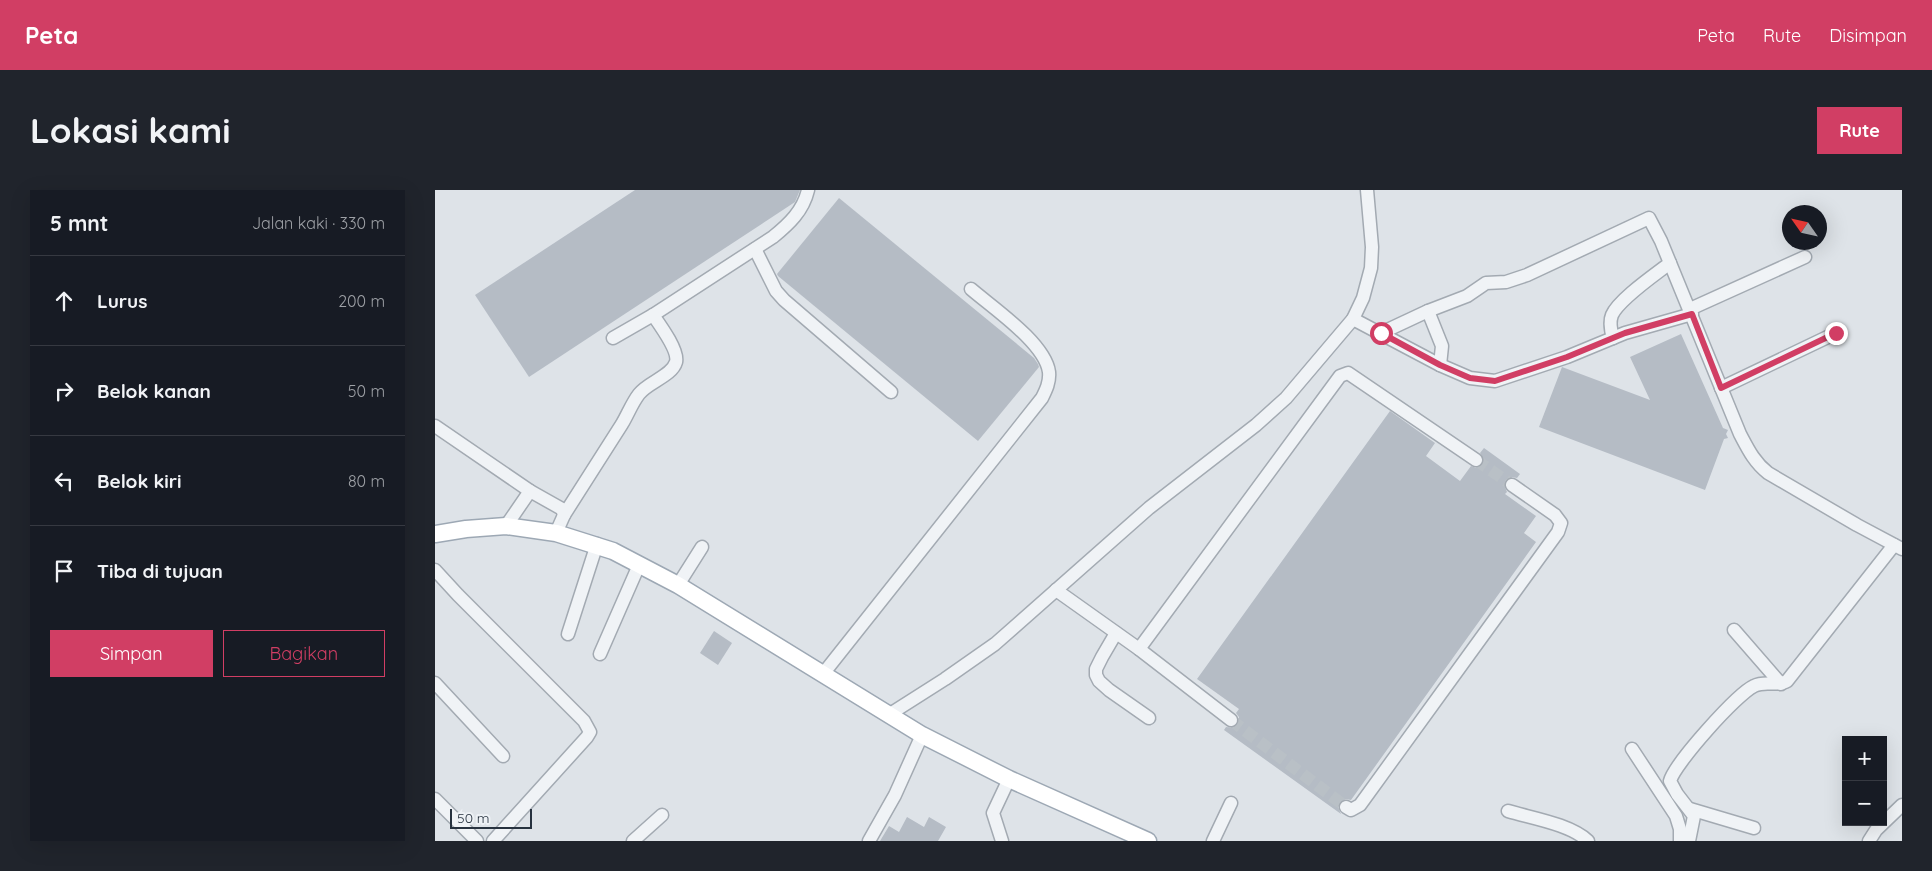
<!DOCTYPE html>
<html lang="id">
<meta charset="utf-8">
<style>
:root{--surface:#171b24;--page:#20242c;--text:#f1f3f6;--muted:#9ea1a6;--line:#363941;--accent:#d13e64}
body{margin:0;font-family:Quicksand,sans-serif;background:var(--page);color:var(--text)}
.controls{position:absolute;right:15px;bottom:15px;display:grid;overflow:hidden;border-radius:0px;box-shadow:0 5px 20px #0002}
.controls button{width:45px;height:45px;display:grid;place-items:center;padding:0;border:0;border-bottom:1px solid var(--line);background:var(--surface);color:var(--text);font:25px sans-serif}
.compass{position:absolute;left:1347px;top:15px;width:45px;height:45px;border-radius:50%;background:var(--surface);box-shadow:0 5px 20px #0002;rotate:304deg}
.scale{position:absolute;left:15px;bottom:12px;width:82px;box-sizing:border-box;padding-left:5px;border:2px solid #27323f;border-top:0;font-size:14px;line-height:18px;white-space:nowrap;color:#27323f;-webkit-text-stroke:4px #edf1f5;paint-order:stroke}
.stop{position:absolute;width:15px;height:15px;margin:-11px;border:4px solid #d13e64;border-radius:50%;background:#fff}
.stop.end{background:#d13e64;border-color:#fff;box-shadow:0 1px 5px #0008}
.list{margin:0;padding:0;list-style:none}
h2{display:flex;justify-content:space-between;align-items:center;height:65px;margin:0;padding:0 20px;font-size:21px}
h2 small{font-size:16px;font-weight:400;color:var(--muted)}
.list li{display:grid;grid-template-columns:32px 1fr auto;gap:15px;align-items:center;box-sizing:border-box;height:90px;padding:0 20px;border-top:1px solid var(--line)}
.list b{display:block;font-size:19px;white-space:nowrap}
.list em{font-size:16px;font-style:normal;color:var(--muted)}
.actions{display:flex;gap:10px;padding:15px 20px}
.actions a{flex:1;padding:11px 0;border:1px solid var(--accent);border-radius:0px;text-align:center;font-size:18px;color:var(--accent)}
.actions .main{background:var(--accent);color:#fff}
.icon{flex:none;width:28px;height:28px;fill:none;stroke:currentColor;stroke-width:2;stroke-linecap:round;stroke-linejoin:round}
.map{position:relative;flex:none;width:1467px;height:651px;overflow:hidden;border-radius:0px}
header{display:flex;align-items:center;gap:30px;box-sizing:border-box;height:70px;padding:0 25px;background:var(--accent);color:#fff}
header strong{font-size:24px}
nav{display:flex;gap:28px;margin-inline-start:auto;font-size:18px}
.intro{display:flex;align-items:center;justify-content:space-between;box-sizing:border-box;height:120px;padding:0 30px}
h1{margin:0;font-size:35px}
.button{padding:12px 22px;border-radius:0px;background:var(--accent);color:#fff;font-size:18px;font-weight:700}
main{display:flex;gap:30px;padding:0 30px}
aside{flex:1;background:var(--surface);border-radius:0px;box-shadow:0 5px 20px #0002}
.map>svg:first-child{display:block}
.building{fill:#b5bcc5}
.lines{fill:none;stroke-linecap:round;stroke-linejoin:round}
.minor-tunnel{stroke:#b9c0c6;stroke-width:12;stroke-dasharray:12 6;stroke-linecap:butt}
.minor-casing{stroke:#a3aab2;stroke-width:15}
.major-casing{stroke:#9da8b4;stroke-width:19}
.minor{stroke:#f0f3f6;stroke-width:12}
.major{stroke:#fff;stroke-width:16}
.route{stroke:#d13e64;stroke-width:6}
</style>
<header>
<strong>Peta</strong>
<nav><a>Peta</a><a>Rute</a><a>Disimpan</a></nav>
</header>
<div class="intro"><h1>Lokasi kami</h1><a class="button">Rute</a></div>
<main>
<aside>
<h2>5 mnt<small>Jalan kaki · 330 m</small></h2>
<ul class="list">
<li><svg class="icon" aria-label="ahead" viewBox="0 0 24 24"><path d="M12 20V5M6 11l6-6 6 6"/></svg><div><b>Lurus</b></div><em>200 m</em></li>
<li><svg class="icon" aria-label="right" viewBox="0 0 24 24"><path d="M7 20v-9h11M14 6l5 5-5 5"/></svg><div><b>Belok kanan</b></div><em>50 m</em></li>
<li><svg class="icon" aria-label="left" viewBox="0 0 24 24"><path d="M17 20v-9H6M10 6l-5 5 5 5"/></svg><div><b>Belok kiri</b></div><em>80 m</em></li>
<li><svg class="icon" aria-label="arrive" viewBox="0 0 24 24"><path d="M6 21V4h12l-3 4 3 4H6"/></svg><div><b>Tiba di tujuan</b></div></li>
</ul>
<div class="actions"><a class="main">Simpan</a><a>Bagikan</a></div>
</aside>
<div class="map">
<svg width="1467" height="651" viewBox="0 0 1467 651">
<rect width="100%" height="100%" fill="#dee3e8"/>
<g class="building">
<path d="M 200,0 L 365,0 L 360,12 L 94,187 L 40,105 Z"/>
<path d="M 404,8 L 599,168 L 603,174 L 604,177 L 543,251 L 343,86 L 342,84 Z"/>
<path d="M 1246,144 L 1288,238 L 1293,240 L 1291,244 L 1293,248 L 1289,249 L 1270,300 L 1104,237 L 1127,177 L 1215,210 L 1195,167 Z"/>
<path d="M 955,221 L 1000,253 L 991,266 L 1025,291 L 1036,276 L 1041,278 L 1047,275 L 1049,270 L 1045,263 L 1049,258 L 1085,284 L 1082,288 L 1077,287 L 1071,290 L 1069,295 L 1072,302 L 1070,304 L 1101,326 L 1089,343 L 1101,352 L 916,610 L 911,609 L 904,612 L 903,617 L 906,624 L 789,540 L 791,537 L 799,538 L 803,535 L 804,527 L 801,523 L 804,519 L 762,489 Z"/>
<path d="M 279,441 L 297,453 L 283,475 L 265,463 Z"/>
<path d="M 472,627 L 489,637 L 494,627 L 511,637 L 503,651 L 445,651 L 454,636 L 464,642 Z"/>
</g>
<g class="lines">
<g class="minor-tunnel">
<path d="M 1041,270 L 1077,295"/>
<path d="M 796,530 L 911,617"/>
</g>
<defs>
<g id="minor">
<path d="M 320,59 L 341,101 L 349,110 L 456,202"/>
<path d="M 1255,119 L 1370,67"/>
<path d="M 993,121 L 1007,156 L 1005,175"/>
<path d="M 918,129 L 1005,175 L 1035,188 L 1060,191 L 1132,167 L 1190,143 L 1257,124"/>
<path d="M 946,143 L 993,121 L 1032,106 L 1051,93 L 1071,92 L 1092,85 L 1214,28 L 1226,51 L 1305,244 C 1313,259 1319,272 1333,283 L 1422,335 L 1467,359"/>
<path d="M 178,148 L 218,125 L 338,47 C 354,34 368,21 373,0"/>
<path d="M 1178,148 C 1176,141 1174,132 1177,125 C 1184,109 1221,84 1235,73"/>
<path d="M 1286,198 L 1401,143"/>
<path d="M 0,236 L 95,301 L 127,319 L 129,325 L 121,343"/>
<path d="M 129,325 C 149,294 168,264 187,234 C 193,224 197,213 204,204 C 213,192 237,186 241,172 C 244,161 225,135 218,125"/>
<path d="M 71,336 L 95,301"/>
<path d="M 0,380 L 23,405 L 149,531 L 155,542 L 152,547 L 58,651"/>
<path d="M 243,395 L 267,357"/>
<path d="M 621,400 L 704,459 L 796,530"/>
<path d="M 1299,440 L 1346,494"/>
<path d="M 681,443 L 667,467 L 661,479 L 661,485 L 664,491 L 674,500 L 714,528"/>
<path d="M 133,444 L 162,354"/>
<path d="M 704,459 L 905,186 L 913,183 L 1041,270"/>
<path d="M 165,464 L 204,375"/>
<path d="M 388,484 L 607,208 C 611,200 615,192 614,182 C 610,153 558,118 536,99"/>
<path d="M 0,493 L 68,566"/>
<path d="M 455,524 L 510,489 L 560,454 L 714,318 L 821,235 L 851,208 L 918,129 L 928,108 L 936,78 L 937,57 L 932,0"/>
<path d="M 1197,559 L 1241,626 L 1245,639 L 1245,651"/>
<path d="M 0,609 L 42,651"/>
<path d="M 911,617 L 916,620 L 925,615 L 1123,342 L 1126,333 L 1120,325 L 1077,295"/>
<path d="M 1255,619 L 1319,638"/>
<path d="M 1073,621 C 1096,628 1135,634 1153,651"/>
<path d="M 198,651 L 227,625"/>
<path d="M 434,651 L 460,605 L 487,545"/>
<path d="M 567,651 L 558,623 L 574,589"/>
<path d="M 778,651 L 796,613"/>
<path d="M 1254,651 L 1259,626 L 1242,604 L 1235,591 C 1240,573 1302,504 1319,496 C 1330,490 1342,497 1352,491 L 1459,355"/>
<path d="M 1434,651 L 1441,640 L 1467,615"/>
</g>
<path id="major" d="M 0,344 L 31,339 L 71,336 L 121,343 L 178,361 L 243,395 L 487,545 L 574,589 L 713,651"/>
</defs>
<use href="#minor" class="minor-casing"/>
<use href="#major" class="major-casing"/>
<use href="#minor" class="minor"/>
<use href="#major" class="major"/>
</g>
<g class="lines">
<path class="route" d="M 946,143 L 1005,175 L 1035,188 L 1060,191 L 1132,167 L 1190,143 L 1257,124 L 1286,198 L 1401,143"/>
</g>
</svg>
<div class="controls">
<button>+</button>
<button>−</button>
</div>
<svg class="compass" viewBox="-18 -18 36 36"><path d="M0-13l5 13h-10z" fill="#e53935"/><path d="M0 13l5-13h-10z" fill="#9ea1a6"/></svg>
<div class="scale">50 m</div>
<div class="stop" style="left:946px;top:143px"></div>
<div class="stop end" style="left:1401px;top:143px"></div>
</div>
</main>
